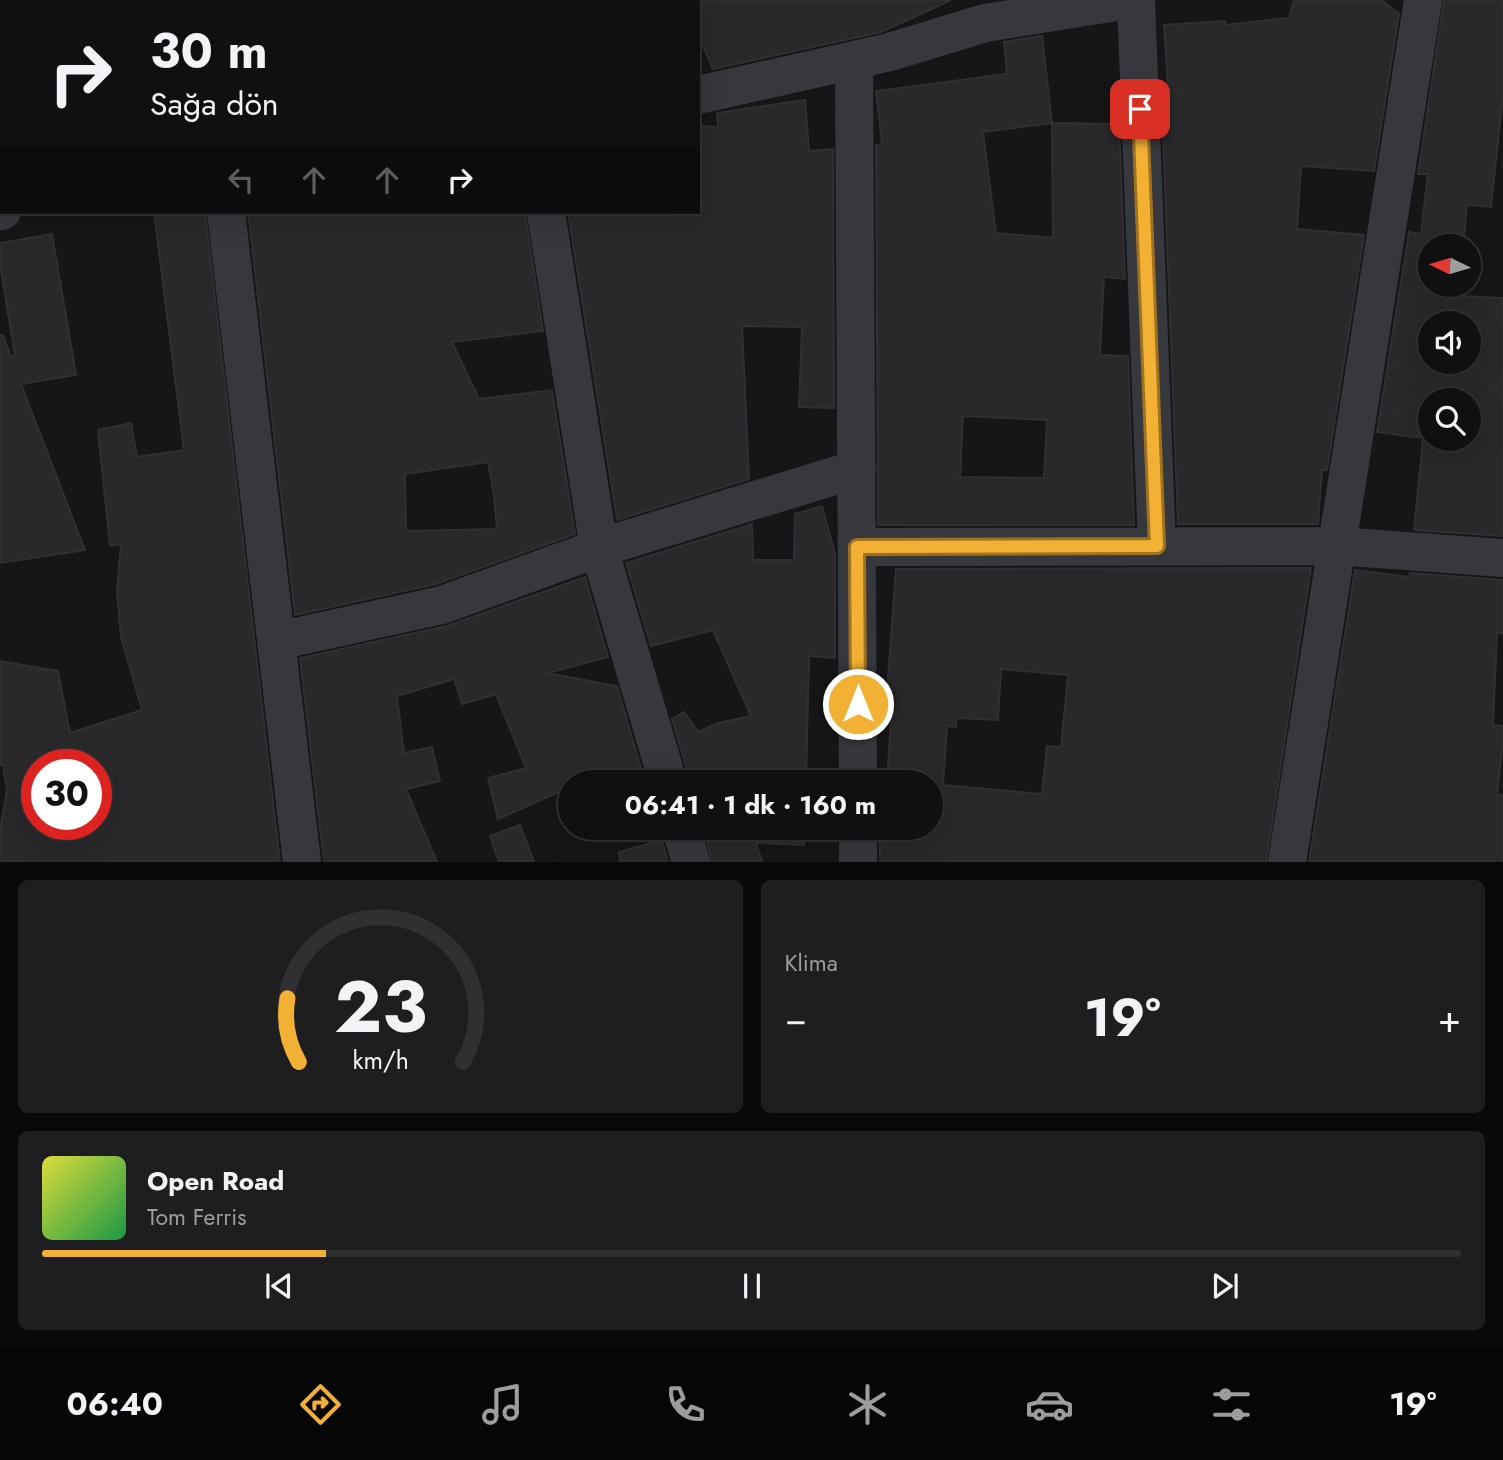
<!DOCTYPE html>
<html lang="tr">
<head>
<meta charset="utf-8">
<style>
  body { margin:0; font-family:Jost,sans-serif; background:#1e1e20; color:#f1f3f6; height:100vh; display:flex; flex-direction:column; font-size:26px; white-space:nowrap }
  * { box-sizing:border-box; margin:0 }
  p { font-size:23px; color:#9c9d9f }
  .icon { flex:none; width:38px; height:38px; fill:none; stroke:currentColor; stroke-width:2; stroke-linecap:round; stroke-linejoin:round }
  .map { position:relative; height:862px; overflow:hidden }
  .panel { display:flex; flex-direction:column; gap:18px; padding:18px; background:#09090a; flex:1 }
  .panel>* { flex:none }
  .guide { position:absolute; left:0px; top:0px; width:700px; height:214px; box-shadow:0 7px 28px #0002,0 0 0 2px #303032; background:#101012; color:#f1f3f6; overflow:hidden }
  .needle { width:46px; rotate:275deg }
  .controls { position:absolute; left:1418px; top:234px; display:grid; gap:14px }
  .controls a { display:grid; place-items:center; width:63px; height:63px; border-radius:50%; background:#101012; box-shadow:0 7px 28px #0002,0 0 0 2px #303032; font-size:35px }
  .speed { position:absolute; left:21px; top:749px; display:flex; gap:14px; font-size:35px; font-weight:700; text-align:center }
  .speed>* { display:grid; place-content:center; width:91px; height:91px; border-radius:50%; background:#101012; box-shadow:0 7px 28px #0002,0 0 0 2px #303032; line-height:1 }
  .speed .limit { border:10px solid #d22; background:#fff; color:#111 }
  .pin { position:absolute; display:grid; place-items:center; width:60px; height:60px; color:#fff; margin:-30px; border-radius:14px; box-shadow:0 4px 10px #0006 }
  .me { position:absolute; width:77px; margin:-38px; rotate:0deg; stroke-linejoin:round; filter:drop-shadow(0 0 5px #0008) }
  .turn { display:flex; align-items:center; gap:24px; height:147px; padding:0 35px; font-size:32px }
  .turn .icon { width:91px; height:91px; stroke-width:2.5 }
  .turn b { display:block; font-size:49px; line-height:60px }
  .lanes { display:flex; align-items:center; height:66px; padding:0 35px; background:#0003; justify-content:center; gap:35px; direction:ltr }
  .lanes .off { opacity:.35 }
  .big { font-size:52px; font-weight:700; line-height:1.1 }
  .panel .tile { flex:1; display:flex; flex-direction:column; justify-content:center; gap:10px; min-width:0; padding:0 24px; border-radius:10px; background:#1e1e20 }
  .panel .dial { align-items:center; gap:0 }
  .dial svg { height:182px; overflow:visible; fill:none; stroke:#303032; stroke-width:7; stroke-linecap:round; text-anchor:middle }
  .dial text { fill:#f1f3f6; stroke:none }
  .song { display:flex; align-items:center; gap:21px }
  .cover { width:84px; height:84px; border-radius:10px; background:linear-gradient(135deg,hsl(60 70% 55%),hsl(140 70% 35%)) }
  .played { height:7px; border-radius:4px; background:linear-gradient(90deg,#f2b134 20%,#303032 20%) }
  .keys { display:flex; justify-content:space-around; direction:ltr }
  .heat { display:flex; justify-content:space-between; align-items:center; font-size:38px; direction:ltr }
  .panel .tiles { flex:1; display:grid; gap:18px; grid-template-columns:1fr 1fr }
  .tile:last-child { grid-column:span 2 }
  .trip { position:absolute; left:558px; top:770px; width:385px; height:70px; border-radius:35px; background:#101012; box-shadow:0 7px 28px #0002,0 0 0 2px #303032; font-weight:700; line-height:70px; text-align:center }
  .tab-bar { display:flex; height:112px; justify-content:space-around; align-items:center; background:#060607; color:#9c9d9f }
  .tab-bar .icon { width:49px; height:49px }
  .tab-bar .active { color:#f2b134 }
  .tab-bar b { font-size:32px; color:#f1f3f6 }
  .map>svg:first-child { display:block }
  .building { fill:#29292c; stroke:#303034; stroke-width:2; fill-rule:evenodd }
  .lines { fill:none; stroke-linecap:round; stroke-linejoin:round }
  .minor { stroke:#37383d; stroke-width:38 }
  .tertiary { stroke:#37383d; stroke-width:38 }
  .route-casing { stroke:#9d7322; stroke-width:18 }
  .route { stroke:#f2b134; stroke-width:12 }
</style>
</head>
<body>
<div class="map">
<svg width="1503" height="862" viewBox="0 0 1503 862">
  <rect width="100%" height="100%" fill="#161618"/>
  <path class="building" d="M698,0H951L881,32L713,69L698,35Z
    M1294,0H1382L1399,14L1374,171L1301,166L1297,229L1364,235L1327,470H1322L1318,524H1178L1162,111L1169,103L1164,25L1225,21V25L1289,18Z
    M1444,0H1503V94L1491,207L1467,205L1463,247H1430V285H1459L1458,296L1503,298V536L1414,530L1423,438L1377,432L1409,232L1421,234L1428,174H1418ZM1430,324H1468V362H1430ZM1430,401H1468V439H1430Z
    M1042,36L1052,123L1119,124L1125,279L1104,277L1100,355L1128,356L1134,525H878L876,145L882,144L876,91L1007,74L1004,42ZM1052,123L1053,238L996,233L983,132ZM963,416L1047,420L1044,478L960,477Z
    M805,100L809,151L833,149L834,408L799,407L802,327L742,326L749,479L617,520L568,212H698V126L718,127L717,113Z
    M154,212H205L280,862H0V830L7,790L3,765H0V755H1L0,746V661L58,671L70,733L142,710L121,637L117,591L121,544L110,546L98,430L131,423L137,457L184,450ZM37,765H96V824H37Z
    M248,212H525L543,331L452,342L479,399L552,390L575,534L436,584L295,615ZM488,462L494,496L497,529L406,531L405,474Z
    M52,234L76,375L21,384L85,550L0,563V336L3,335L11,357L15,355L0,264V243Z
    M822,506L835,554V658L809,656L806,782H689V776L672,719L684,712L698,732L718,723L751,716L713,630L651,646L626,563L752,524L753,560H794L795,514Z
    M1311,568L1266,862H880V828H931V782H887L891,719H885L896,569ZM1001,669L1068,675L1061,747L1047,746L1042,794L943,785L947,726L956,727L957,718L998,720Z
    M1355,570L1409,577L1410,573L1503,580V633H1497L1493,725L1503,726V741L1497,794L1503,795V862H1309Z
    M585,577L608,657L547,673L617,686L645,782H613L608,770L581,782H570V787L498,819L488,778L526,768L496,694L462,704L454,679L397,696L404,753L432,747L440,781L406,789L437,862H324L300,658L447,626Z
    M520,825L534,862H499L490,836Z
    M704,828H804V845L756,843L762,862H712Z
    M662,840L668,862H620L619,852Z"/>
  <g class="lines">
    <path class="minor" d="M147,0V2
      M395,0L396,2
      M668,0L669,2
      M1136,0L1157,546
      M854,61L858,782
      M226,212L302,862
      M546,212L599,548L668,782
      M857,547L1337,546L1503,558
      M277,641L442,605L599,548L857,469
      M681,828L691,862
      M858,828V862
      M1287,862L1423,0"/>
    <path class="tertiary" d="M698,95L890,52L985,23L1129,0
      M0,211H2"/>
  </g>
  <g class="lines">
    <defs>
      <path id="route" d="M858,704L857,547L1157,546L1140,109"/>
    </defs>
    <use href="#route" class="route-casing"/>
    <use href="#route" class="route"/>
  </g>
</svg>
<div class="controls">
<a><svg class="needle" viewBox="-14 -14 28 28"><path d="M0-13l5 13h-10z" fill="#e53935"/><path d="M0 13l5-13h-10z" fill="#9c9d9f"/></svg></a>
<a><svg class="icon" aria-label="sound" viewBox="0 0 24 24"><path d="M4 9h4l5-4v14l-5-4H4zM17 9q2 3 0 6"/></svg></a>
<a><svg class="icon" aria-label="search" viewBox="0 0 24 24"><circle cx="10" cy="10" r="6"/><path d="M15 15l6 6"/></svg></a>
</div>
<div class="speed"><div class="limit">30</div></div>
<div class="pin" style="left:1140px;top:109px;background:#d93025"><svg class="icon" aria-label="arrive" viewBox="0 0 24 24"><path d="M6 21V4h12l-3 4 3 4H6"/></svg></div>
<svg class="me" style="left:858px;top:704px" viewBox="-20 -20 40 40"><circle r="17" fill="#f2b134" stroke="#fff" stroke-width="3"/><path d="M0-11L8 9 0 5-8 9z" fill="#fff"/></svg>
<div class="trip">06:41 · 1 dk · 160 m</div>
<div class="guide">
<div class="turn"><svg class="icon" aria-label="right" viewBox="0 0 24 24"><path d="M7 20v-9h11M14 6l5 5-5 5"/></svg><div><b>30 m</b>Sağa dön</div></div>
<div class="lanes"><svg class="icon off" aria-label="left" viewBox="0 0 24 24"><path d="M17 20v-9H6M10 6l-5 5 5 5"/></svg><svg class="icon off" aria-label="ahead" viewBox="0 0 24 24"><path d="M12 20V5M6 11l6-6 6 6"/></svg><svg class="icon off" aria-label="ahead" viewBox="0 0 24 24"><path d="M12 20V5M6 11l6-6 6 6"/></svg><svg class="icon" aria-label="right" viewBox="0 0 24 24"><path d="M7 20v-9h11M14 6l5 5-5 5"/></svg></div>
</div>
</div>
<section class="panel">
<div class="tiles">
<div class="tile dial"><svg viewBox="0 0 100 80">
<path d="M14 69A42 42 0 1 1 86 69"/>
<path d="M14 69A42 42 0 0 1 9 41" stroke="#f2b134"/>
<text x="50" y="56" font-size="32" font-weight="700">23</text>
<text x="50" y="72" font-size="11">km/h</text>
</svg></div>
<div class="tile"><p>Klima</p>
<div class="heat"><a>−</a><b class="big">19°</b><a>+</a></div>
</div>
<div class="tile">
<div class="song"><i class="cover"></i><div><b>Open Road</b><p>Tom Ferris</p></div></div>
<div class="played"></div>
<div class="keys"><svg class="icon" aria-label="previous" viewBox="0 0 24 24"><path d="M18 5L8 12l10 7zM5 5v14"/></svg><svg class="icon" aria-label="pause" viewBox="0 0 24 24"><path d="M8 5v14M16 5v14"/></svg><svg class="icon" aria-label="next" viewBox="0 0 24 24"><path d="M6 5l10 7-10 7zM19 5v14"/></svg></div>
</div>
</div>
</section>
<nav class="tab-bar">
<b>06:40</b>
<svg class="icon active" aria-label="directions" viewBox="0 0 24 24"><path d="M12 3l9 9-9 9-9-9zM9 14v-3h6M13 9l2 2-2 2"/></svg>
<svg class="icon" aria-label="music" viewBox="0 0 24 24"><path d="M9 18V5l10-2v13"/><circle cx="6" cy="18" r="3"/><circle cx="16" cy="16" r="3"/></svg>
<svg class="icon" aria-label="phone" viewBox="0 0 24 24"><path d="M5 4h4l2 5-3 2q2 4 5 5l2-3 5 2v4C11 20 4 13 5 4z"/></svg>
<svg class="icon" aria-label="climate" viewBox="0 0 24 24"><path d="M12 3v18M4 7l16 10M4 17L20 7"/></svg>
<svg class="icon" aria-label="car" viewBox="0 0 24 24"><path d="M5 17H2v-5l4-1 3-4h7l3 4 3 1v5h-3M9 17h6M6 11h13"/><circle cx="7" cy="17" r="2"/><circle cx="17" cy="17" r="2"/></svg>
<svg class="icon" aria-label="filters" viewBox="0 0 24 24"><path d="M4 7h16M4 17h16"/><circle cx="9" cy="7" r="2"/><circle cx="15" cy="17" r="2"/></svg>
<b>19°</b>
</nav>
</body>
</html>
